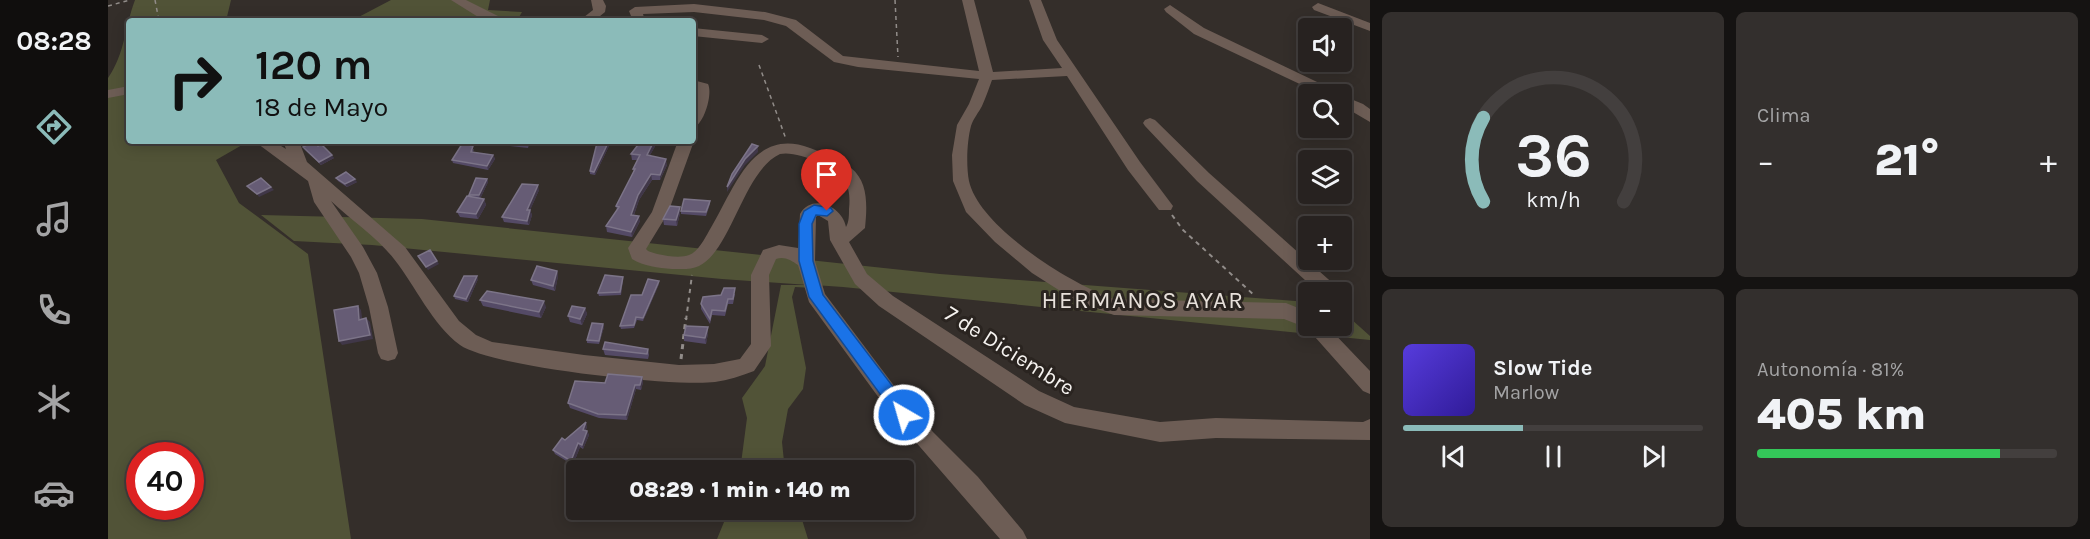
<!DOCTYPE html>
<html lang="es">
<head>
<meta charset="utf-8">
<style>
  body { margin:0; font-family:Karla,sans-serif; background:#332f2d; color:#f1f3f6; height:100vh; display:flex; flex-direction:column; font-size:22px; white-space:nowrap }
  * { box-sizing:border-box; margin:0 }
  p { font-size:20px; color:#a4a4a5 }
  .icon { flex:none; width:33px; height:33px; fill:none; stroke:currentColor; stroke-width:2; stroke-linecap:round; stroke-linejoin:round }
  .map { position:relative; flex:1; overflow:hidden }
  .panel { display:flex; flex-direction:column; gap:12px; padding:12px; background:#151312; width:720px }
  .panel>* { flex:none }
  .hud { position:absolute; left:18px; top:18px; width:570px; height:126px; border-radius:6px; box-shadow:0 3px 15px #0003,0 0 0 2px #433f3e; background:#8bbbb9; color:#111; overflow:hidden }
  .buttons { position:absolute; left:1190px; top:18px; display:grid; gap:12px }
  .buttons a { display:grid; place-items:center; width:54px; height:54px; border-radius:6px; background:#272220; box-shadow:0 3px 15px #0003,0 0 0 2px #433f3e; font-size:30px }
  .speed { position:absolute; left:18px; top:442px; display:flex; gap:12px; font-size:30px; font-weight:700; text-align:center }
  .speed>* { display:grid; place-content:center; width:78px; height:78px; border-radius:50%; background:#272220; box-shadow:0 3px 15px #0003,0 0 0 2px #433f3e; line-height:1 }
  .speed .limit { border:9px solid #d22; background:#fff; color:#111 }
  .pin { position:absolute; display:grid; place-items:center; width:51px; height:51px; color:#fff; margin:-62px -26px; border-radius:50% 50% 50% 0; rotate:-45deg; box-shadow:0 0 6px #0007 }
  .pin .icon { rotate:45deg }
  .me { position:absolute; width:66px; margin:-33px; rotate:322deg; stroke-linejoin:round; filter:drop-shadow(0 0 4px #0008) }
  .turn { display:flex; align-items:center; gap:21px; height:126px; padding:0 30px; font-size:27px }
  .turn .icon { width:78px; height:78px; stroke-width:2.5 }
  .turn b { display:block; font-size:42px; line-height:51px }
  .big { font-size:45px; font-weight:800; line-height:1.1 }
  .panel .widget { flex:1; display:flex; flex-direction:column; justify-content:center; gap:9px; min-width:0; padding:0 21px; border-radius:9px; background:#332f2d }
  .panel .dial { align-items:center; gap:0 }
  .dial svg { height:156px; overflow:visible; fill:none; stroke:#433f3e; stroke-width:7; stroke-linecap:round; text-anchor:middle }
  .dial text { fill:#f1f3f6; stroke:none }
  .song { display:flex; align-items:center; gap:18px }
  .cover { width:72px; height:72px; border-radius:9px; background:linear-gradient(135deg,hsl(250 70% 55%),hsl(250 70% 35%)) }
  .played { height:6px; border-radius:3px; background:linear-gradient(90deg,#8bbbb9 40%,#433f3e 40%) }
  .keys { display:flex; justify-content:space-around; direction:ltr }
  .heat { display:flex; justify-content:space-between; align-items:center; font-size:33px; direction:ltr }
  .charge { height:9px; border-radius:4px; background:linear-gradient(90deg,#34c759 81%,#433f3e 0) }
  .panel .tiles { flex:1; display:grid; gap:12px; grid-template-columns:repeat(2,1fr) }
  .trip { position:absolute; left:458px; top:460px; width:348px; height:60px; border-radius:6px; background:#272220; box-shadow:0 3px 15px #0003,0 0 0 2px #433f3e; font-weight:800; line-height:60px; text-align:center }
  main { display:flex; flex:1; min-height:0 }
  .menu { display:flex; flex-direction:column; width:108px; justify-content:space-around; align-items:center; background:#100e0d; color:#a4a4a5 }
  .menu .icon { width:42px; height:42px }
  .menu .selected { color:#8bbbb9 }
  .menu b { font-size:27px; color:#f1f3f6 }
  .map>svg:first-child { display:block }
  .green { fill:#515337; fill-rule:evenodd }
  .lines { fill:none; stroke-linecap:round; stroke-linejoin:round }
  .path-far2 { stroke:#918c89; stroke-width:1.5; stroke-dasharray:4 4; stroke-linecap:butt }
  .path-far1 { stroke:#918c89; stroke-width:2; stroke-dasharray:4.5 4.5; stroke-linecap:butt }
  .path { stroke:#918c89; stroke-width:3; stroke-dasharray:5 5; stroke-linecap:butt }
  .minor { fill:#6d5d55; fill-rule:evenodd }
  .wall { fill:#544a66 }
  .shaded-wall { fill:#403748 }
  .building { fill:#665c75; stroke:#7c7488; stroke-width:1.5 }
  .route { fill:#1a73e8; stroke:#114b97; stroke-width:1.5 }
  .labels { text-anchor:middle; stroke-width:6; stroke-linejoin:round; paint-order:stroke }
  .street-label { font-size:22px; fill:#f6f3f0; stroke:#2a2420 }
  .neighbourhood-label { font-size:24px; letter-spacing:1.5px; fill:#e7e0da; stroke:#2a2420 }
</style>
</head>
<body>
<main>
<nav class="menu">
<b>08:28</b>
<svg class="icon selected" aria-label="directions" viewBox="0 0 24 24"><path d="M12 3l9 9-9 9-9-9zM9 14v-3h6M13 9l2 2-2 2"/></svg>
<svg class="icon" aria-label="music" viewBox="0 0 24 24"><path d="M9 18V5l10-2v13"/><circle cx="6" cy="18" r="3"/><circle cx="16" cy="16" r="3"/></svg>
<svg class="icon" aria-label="phone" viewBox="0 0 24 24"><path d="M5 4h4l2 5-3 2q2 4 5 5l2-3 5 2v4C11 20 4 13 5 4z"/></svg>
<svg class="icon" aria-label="climate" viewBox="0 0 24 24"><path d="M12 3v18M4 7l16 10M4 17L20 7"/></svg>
<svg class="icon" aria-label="car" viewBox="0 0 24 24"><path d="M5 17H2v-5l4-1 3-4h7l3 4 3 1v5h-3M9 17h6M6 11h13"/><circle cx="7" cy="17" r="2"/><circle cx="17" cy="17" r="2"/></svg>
</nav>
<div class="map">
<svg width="1262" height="539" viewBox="0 0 1262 539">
  <rect width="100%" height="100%" fill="#342e2a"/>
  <path class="green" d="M27,0H123L118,21H21V141H141L108,160L131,203L200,254L243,539H0V78C17,54 17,26 27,0ZM32,456H82V507H32Z
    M283,0H382L380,10L414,12L409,21H243Z
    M153,215L314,219L832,274L1200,302V326H1233V310L1262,336V340L735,287L706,285V288L687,287L684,297L698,368L695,389L680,409L674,442L677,471H632L639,418L634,398L657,366L673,285H701L614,279L264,245L186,241Z
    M621,510H691L700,539H609Z"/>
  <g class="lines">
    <path class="path-far2" d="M47,0L51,21
      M787,0L790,57
      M0,6L22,0
      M651,65L678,139"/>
    <path class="path-far1" d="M1064,215L1075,230L1146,295
      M578,320L584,275"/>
    <path class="path" d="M573,359L578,318"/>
    <path class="minor" d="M343,0H358L400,21L375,20Z
      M483,0H495L498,6L497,12L486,21H471L485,10Z
      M854,0H866L885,72L954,68L935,40L921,0H933L949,40L1032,162L1065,206L1063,210H1051L1020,170L959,76L884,80C881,88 878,97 874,106C871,112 865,119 863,126C859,141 858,165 861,181C871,227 964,285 1006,299L1178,303L1200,312V326H1219L1262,371V394L1255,391L1199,328L1176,319L1006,315L968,301L924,273L887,242L858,212L845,181L844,155L849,125L861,104L871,79L750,67L726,62L678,26L656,20L586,12L535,14L537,21H525L521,11L527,7L586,4L657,12L688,20L735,56L871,71Z
      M1210,3L1262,23V31L1206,10L1204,7Z
      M1062,5L1096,28L1228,91L1230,94H1213L1086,34L1058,12L1056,9Z
      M585,28L654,35L661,39L654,43L585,36Z
      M585,80L600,84C605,94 596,125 585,128C585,114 588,102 588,90L585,89Z
      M21,86V94L0,98V90Z
      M1233,95L1255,104L1262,109V122L1233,105Z
      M1042,118L1047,120L1101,173L1229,287L1231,292H1210L1089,181L1037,126L1035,123L1037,120Z
      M585,140L586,141L560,213L538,249L540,251C550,255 571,259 581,255C590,252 597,238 601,231C626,191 643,126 702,148C716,153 731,159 743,168C761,182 759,208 757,228L741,242L759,274L785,296L931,391L966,407L1052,422L1108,418L1255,422L1262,419V440L1108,438L1052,442L957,423L917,405L771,306L747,284L722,240L720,221L710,215L708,217L707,261L717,294L793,395L825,432L870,477L915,531L919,539H892L779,409L701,302L690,265C683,260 676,256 668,259L661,275L663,346L646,371C633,376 620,380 607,382C566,387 383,367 352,345C324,324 308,287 286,259C271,239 242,219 223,201L255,247L269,273L280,307L290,353L287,359L280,361L273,359L270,353L261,307L251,273L243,257L206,202L200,181L146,141H165L178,149L175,141H191L199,162L297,247L351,321L368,335L384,342L476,355L571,365L606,364L632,359L643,344V275L655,250L671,245L690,248L692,214C704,193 734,206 738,227C741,222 741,215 741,209C742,200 742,188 736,181C726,167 689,150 672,154C636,170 623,251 591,266C583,270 574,269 564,269C550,268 536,266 524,259L520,248L544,212L570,141Z
      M1233,295L1240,298L1242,313L1240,318L1233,321Z"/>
  </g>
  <path class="wall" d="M402,141H422L420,148L402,146L401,142Z
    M533,141H550L542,155L559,165L552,180H544L531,200L526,215L532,221L524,237L499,232L498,226L509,210L508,206L526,172L525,169L529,160H524L523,154Z
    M500,143L501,146L487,175L482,174V171Z
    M195,147L226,158L213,165L197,150Z
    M366,149L365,152L385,155L387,159L380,170L345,163L344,160Z
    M228,178L249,182L239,187L230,181Z
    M379,179L380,182L372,199H376L378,205L370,219L352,217L349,212L361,197V195Z
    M431,190L422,210L424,215L421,225L396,222L394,217Z
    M602,201V204L598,216L573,214V211Z
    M572,207V213L569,226L556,225L555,219Z
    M449,271L450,276L447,291L425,285L423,280Z
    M515,277V280L513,295L491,296L490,293Z
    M370,279L360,302L347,299L346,296Z
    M551,284L535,321L529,320L526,328L513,329L512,326L534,295Z
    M627,294L625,304H620L617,316L604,315L602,324L593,309V304L613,295Z
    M372,300L438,307L433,318L375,306Z
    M477,308L479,314L474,325L462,322L460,316Z
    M495,324L496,327L491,344L479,343V340Z
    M600,333L598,344L576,341V335Z
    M495,349H540L541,355L540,359L497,355Z
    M534,377L535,382L533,390L528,389L519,420L491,418L462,408L460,403L497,383Z
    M479,426L478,430L479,431L481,435L475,449L472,447L465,465L447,454L445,450Z"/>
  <path class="shaded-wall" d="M546,141H550L539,160V155Z
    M500,143L501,146L487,175L486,172Z
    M650,146V152L637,165L619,192V187L637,159Z
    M224,155L226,158L213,165L211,162Z
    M385,155L387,159L380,170L379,166Z
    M558,159L559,165L552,180V175Z
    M543,174L544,180L531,200L524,220L523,215L530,195Z
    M247,179L249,182L239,187L237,184Z
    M379,179L380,182L372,199L371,195Z
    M430,185L431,190L420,215L419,210Z
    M163,187L166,190L151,197L149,194Z
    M376,199L378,205L370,219L368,214Z
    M572,207V213L569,226L568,220Z
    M422,210L424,215L421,225L419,221Z
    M531,216L532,221L524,237L523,232Z
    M329,261L331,264L320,270L318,267Z
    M449,271L450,276L447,291L445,286Z
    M369,276L370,279L360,302L358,299Z
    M551,281V284L535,321V318Z
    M436,301L438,307L433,318L431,312Z
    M250,306L253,310L255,324L251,320Z
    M477,308L479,314L474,325L472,319Z
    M258,318L262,322L265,339L234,345L231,341Z
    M495,324L496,327L491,344V341Z
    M600,327V333L598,344L597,338Z
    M534,377L535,382L533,390L532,385Z
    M527,385L528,389L519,420L518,415Z
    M478,422L479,426L476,434L475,430Z
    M479,431L481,435L475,449L474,445Z
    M470,443L472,447L465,465L463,461Z"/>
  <path class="building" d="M402,141H420L419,145L401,142Z
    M533,141H546L539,155L558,159L552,175L543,174L530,195L523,215L531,216L523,232L498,226L511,207L508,206L527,169H525L532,155L523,154Z
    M205,142L210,146L213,144L224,155L211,162L195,147Z
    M489,143H500L486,172L482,171Z
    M354,144L365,146L363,152L385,155L379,166L344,160Z
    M644,144L650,146L637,159L619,187L624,174Z
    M238,172L247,179L237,184L228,178Z
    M153,178L163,187L149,194L139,186Z
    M368,178L379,179L371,195H361Z
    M414,184L430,185L419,210H422L419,221L394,217Z
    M359,196L376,199L368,214L349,212Z
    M576,199L602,201L598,212L573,211Z
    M562,206L572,207L568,220L555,219Z
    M322,250L329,261L318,267L310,256Z
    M429,266L449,271L445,286L423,280Z
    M497,275L515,277L512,292L490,293Z
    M356,276H369L358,299L346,296Z
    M540,279L551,281L535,318L528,317L526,325L512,326L523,295H534Z
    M616,288H627L625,299H620L617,311L604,310L602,319L593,304L595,297L613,295Z
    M379,291L436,301L431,312L372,300Z
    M250,306L251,320L258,318L262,335L231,341L226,310Z
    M464,306L477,308L472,319L460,316Z
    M484,323L495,324L491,341L479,340Z
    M578,326L600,327L597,338L576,335Z
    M497,342L540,349L539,354L495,349Z
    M500,374L534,377L532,385H527L518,415L490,414L460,403L467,381L497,383Z
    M478,422L475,430L479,431L474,445L470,443L463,461L445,450L454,438L457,440Z"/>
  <path class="route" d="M706,205L723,208L725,211L719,216L708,215L704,224L705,261L715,295L802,409L804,415L802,420L796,422L791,420L701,297L691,261V224L696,211Z"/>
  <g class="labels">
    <g class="street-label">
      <text transform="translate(902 350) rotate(32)" y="8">7 de Diciembre</text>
    </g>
    <g class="neighbourhood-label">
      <text x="1035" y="308">HERMANOS AYAR</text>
    </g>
  </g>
</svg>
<div class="buttons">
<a><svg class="icon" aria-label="sound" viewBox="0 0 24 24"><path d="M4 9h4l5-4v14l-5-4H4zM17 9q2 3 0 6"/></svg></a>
<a><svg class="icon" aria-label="search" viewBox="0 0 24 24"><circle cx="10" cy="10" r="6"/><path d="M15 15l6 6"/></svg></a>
<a><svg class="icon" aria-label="layers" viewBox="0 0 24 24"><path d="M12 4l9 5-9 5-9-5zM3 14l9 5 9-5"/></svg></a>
<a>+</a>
<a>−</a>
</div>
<div class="speed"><div class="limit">40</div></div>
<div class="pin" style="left:719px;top:211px;background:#d93025"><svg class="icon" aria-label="arrive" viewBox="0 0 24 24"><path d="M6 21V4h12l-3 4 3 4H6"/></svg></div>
<svg class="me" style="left:796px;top:415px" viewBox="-20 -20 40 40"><circle r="17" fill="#1a73e8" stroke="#fff" stroke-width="3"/><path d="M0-11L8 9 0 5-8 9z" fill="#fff"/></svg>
<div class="trip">08:29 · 1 min · 140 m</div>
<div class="hud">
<div class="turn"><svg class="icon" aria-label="right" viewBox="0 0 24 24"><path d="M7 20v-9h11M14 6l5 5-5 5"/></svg><div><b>120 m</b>18 de Mayo</div></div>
</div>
</div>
<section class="panel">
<div class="tiles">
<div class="widget dial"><svg viewBox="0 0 100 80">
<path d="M14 69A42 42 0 1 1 86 69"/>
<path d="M14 69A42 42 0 0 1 14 26" stroke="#8bbbb9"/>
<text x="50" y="56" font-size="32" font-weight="700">36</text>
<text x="50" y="72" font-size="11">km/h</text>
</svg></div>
<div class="widget"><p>Clima</p>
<div class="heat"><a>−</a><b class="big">21°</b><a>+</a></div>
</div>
<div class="widget">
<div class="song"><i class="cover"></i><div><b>Slow Tide</b><p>Marlow</p></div></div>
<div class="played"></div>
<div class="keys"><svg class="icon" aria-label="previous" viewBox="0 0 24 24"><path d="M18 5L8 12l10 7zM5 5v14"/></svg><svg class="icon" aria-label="pause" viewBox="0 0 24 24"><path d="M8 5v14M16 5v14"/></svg><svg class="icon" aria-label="next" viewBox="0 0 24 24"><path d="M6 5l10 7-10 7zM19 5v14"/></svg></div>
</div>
<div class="widget"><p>Autonomía · 81%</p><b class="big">405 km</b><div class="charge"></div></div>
</div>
</section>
</main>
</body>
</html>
